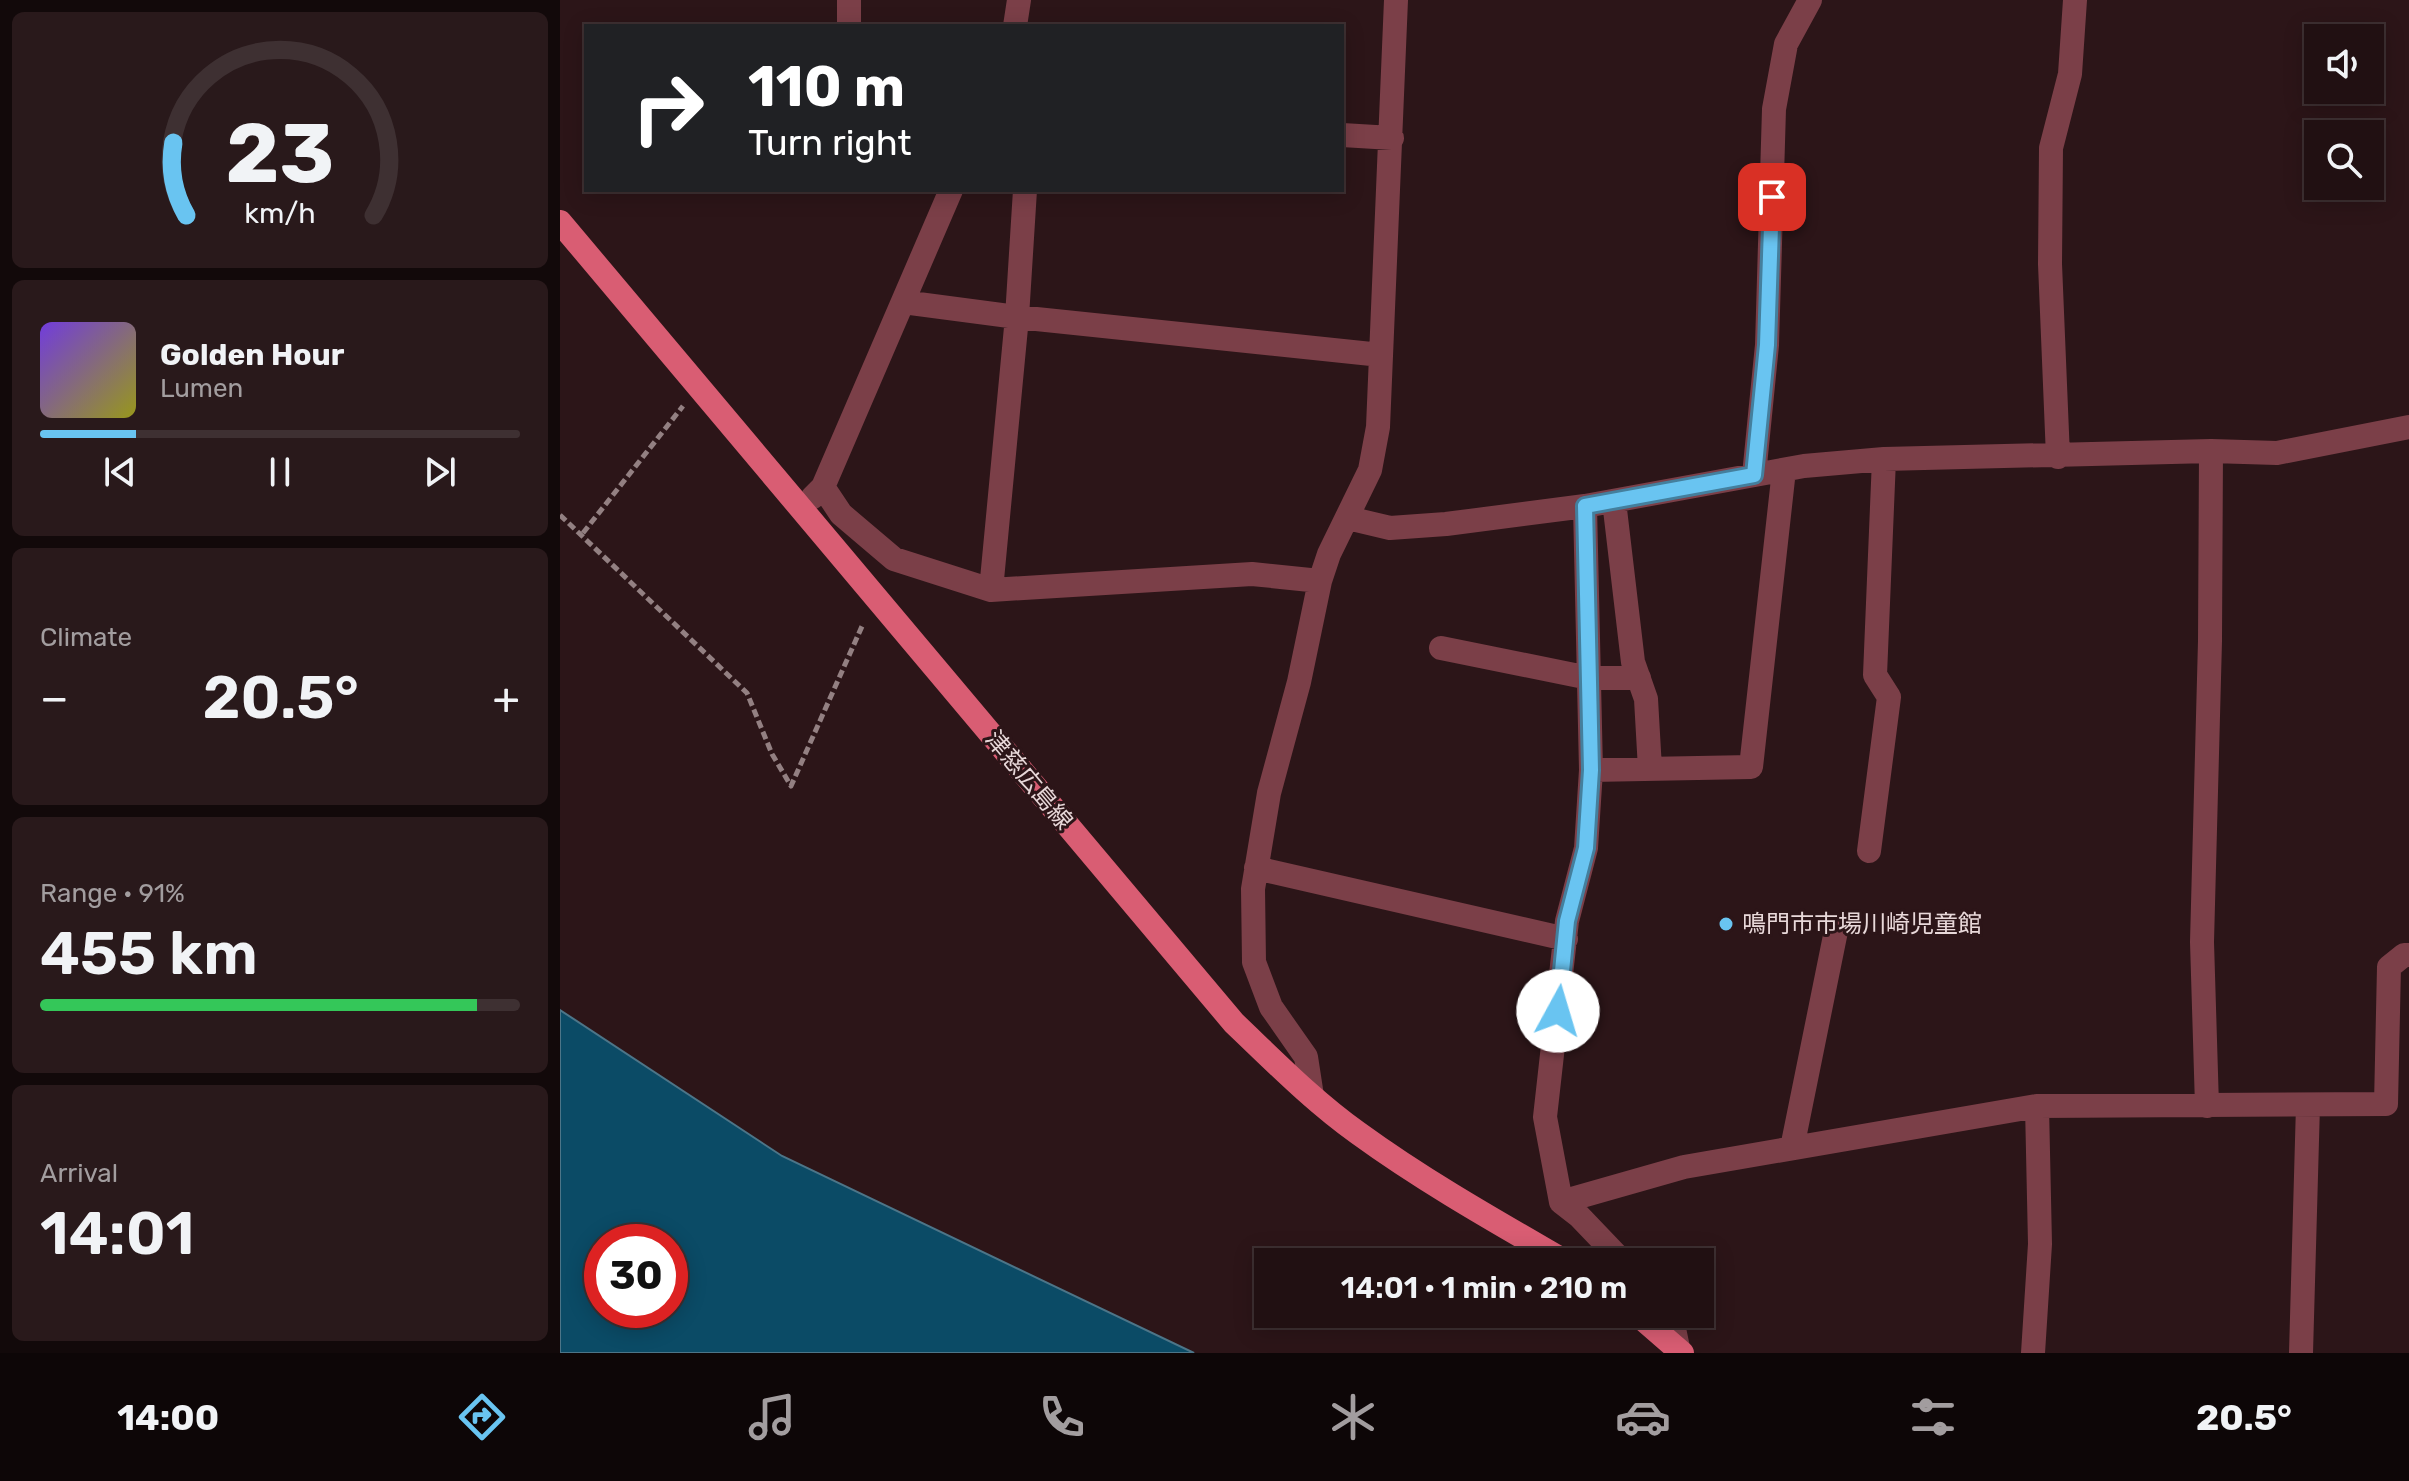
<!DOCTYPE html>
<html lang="en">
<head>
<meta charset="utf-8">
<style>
  body { margin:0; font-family:Rubik,"Noto Sans JP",sans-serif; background:#29191b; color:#f1f3f6; height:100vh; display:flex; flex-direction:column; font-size:30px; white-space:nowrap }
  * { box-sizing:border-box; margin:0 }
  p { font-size:26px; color:#a29d9f }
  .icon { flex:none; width:44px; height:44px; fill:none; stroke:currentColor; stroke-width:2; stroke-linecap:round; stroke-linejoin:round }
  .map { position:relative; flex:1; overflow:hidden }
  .drawer { display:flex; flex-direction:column; gap:12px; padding:12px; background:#12090a; width:560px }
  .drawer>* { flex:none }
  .top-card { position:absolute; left:24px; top:24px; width:760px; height:168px; border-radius:0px; box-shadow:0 4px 20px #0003,0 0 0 2px #3e3032; background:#202124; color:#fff; overflow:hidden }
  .buttons { position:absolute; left:1744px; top:24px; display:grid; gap:16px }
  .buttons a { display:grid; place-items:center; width:80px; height:80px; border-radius:0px; background:#211012; box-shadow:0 4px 20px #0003,0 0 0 2px #3e3032; font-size:40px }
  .speed { position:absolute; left:24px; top:1224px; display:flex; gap:16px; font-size:40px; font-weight:700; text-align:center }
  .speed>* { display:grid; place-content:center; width:104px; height:104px; border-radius:50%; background:#211012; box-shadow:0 4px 20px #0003,0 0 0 2px #3e3032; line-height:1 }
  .speed .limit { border:12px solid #d22; background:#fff; color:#111 }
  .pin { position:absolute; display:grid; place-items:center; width:68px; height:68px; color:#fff; margin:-34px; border-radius:16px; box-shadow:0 4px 12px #0006 }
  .me { position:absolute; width:88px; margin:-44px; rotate:6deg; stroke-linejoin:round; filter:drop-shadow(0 0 6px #0008) }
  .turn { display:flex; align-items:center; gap:28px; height:168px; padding:0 32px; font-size:36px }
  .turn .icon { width:104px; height:104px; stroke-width:2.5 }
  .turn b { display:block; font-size:56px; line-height:68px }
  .big { font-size:60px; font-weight:600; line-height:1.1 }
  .drawer .tile { flex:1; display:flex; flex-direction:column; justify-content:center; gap:12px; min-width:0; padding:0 28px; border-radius:12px; background:#29191b }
  .drawer .dial { align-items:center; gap:0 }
  .dial svg { height:208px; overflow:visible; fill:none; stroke:#3e3032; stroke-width:7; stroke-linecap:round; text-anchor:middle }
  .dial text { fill:#f1f3f6; stroke:none }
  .song { display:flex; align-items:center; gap:24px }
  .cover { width:96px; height:96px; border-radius:12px; background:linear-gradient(135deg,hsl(260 70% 55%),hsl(60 70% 35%)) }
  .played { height:8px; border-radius:4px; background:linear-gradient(90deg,#69c4f1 20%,#3e3032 20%) }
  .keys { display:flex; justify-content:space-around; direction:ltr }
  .heat { display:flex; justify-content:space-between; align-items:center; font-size:44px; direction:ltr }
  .charge { height:12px; border-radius:6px; background:linear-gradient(90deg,#34c759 91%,#3e3032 0) }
  .trip { position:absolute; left:694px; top:1248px; width:460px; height:80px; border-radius:0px; background:#211012; box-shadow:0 4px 20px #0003,0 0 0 2px #3e3032; font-weight:600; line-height:80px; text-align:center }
  .tabs { display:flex; height:128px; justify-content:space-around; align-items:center; background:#0d0607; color:#a29d9f }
  .tabs .icon { width:56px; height:56px }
  .tabs .current { color:#69c4f1 }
  .tabs b { font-size:36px; color:#f1f3f6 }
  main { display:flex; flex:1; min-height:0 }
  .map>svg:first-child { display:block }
  .water { fill:#0b4b66; stroke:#4d7588; stroke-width:2; fill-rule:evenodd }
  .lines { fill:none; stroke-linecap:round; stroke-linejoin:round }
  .path { stroke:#938082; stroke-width:5; stroke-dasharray:8 4; stroke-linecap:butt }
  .minor { stroke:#7b3f48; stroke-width:24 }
  .major { stroke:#d95d73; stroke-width:24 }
  .route-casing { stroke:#447f9d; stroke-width:20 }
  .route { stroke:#69c4f1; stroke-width:14 }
  .poi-dot { fill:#69c4f1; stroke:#2c1518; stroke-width:3 }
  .labels { text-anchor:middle; stroke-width:6; stroke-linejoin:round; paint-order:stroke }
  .street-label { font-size:24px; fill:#e8d8d9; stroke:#2c1518 }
  .poi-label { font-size:24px; fill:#e8d8d9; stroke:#2c1518; text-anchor:start }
</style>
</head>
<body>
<main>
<section class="drawer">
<div class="tile dial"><svg viewBox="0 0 100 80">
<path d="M14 69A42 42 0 1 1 86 69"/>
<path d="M14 69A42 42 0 0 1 9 41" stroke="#69c4f1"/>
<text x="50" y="56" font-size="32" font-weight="700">23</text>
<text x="50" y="72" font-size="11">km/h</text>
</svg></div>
<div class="tile">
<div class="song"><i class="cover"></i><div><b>Golden Hour</b><p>Lumen</p></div></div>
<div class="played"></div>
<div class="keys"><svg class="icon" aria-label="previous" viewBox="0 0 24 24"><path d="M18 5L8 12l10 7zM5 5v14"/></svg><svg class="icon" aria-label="pause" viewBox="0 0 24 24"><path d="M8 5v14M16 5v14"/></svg><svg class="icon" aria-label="next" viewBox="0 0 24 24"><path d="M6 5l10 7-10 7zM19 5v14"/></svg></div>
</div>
<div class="tile"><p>Climate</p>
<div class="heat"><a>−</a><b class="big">20.5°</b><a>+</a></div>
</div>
<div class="tile"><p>Range · 91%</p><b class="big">455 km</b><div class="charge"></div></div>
<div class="tile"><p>Arrival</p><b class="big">14:01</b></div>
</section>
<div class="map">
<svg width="1849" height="1353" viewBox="0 0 1849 1353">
  <rect width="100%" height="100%" fill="#2c1518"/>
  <path class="water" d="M0,1010L222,1156L634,1353H0ZM42,1242H110V1310H42Z"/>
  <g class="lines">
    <path class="path" d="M0,515L187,693L212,754L231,786L303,624
      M23,533L123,406"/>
    <path class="minor" d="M289,0V26
      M455,26L459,0
      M782,135L832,138
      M343,302L457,317L821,355
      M1498,457L1490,264L1491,148L1510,74L1515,0
      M1194,475L1207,345L1214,109L1226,44L1250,0
      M263,487L281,514L334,559L431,590L692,574L760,581
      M253,497L263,487L391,190
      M1054,501L1073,662L1086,699L1090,769
      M1025,506L1031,770L1026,848L1007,921L985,1117L1001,1202L1019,1216L1063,1262
      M788,518L830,528L886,524L1025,506L1244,466L1324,459L1651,451L1717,453L1849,427
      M431,590L457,317L465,190
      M881,648L1029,678H1079
      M1031,770L1191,767L1224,470
      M1309,851L1329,697L1315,675L1324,459
      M696,868L1006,939
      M752,1096L746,1057L711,1007L694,962L693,889L709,793L739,682L760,581L769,554L810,470L818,427L836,0
      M1647,1106L1642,942L1650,641L1651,451
      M1232,1148L1276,931
      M1001,1202L1124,1167L1477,1106L1826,1104L1829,967L1844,955H1849
      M1111,1314L1118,1348
      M1473,1353L1480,1244L1477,1106
      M1741,1353L1748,1105"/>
    <path class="major" d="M0,222L674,1023C714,1061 753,1101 798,1133C864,1181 935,1221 1006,1262
      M1077,1314L1122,1353"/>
  </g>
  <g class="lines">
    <defs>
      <path id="route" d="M998,1011L1007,921L1026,848L1031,770L1025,506L1194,475L1207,345L1212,197"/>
    </defs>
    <use href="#route" class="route-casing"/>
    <use href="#route" class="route"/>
  </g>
  <circle class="poi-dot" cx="1166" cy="924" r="8"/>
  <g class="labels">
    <g class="street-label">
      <text transform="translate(469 780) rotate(50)" y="8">津慈広島線</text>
    </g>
    <g class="poi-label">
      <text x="1182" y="932">鳴門市市場川崎児童館</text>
    </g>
  </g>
</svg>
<div class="buttons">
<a><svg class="icon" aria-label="sound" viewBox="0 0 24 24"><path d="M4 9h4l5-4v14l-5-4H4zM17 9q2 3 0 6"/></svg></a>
<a><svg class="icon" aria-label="search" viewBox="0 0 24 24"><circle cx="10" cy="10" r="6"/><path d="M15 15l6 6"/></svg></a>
</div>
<div class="speed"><div class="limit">30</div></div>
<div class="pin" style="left:1212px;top:197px;background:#d93025"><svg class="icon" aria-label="arrive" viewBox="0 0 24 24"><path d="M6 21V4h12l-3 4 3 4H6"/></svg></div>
<svg class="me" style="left:998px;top:1011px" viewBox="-20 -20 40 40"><circle r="19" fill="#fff"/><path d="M0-13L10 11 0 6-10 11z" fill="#69c4f1"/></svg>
<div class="trip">14:01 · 1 min · 210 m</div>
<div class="top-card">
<div class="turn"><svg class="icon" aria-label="right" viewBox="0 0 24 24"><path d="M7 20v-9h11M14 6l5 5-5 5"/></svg><div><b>110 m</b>Turn right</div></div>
</div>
</div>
</main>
<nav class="tabs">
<b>14:00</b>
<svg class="icon current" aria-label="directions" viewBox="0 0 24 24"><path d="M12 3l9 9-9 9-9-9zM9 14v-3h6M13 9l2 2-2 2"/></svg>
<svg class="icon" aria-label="music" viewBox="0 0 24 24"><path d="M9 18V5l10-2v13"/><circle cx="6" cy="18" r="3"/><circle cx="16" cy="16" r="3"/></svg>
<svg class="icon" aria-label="phone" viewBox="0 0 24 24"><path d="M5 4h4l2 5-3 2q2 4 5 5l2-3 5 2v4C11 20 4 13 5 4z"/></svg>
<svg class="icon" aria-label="climate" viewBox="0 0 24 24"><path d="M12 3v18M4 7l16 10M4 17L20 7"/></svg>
<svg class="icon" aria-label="car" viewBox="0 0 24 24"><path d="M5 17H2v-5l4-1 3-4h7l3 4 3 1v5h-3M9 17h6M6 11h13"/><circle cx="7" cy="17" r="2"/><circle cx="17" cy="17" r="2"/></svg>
<svg class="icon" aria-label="filters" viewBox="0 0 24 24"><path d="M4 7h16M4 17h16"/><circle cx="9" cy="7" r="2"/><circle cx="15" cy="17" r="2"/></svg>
<b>20.5°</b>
</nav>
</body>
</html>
